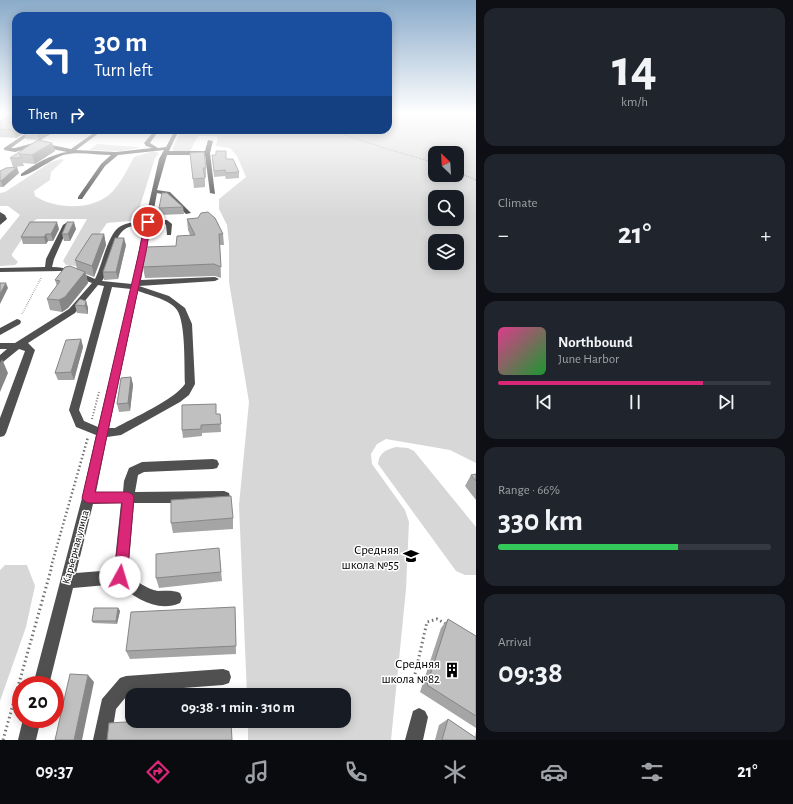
<!DOCTYPE html>
<html lang="en">
<head>
<meta charset="utf-8">
<style>
  body { margin:0; font-family:"Alegreya Sans",sans-serif; background:#20242c; color:#f1f3f6; height:100vh; display:flex; flex-direction:column; font-size:15px; white-space:nowrap }
  * { box-sizing:border-box; margin:0 }
  p { font-size:13px; color:#9ea1a6 }
  .icon { flex:none; width:22px; height:22px; fill:none; stroke:currentColor; stroke-width:2; stroke-linecap:round; stroke-linejoin:round }
  .map { position:relative; flex:1; overflow:hidden }
  .side { display:flex; flex-direction:column; gap:8px; padding:8px; background:#0d0f14; width:317px }
  .side>* { flex:none }
  .banner { position:absolute; left:12px; top:12px; width:380px; height:122px; border-radius:12px; box-shadow:0 2px 10px #0003; background:#1a4fa0; color:#fff; overflow:hidden }
  .needle { width:26px; rotate:335deg }
  .buttons { position:absolute; left:428px; top:146px; display:grid; gap:8px }
  .buttons a { display:grid; place-items:center; width:36px; height:36px; border-radius:8px; background:#171b24; box-shadow:0 2px 10px #0003; font-size:20px }
  .speed { position:absolute; left:12px; top:676px; display:flex; gap:8px; font-size:20px; font-weight:700; text-align:center }
  .speed>* { display:grid; place-content:center; width:52px; height:52px; border-radius:50%; background:#171b24; box-shadow:0 2px 10px #0003; line-height:1 }
  .speed .limit { border:6px solid #d22; background:#fff; color:#111 }
  .pin { position:absolute; display:grid; place-items:center; width:34px; height:34px; color:#fff; margin:-17px; border:2px solid #fff; border-radius:50%; box-shadow:0 1px 4px #0007 }
  .me { position:absolute; width:44px; margin:-22px; rotate:6deg; stroke-linejoin:round; filter:drop-shadow(0 0 3px #0008) }
  .turn { display:flex; align-items:center; gap:14px; height:84px; padding:0 16px; font-size:18px }
  .turn .icon { width:52px; height:52px; stroke-width:2.5 }
  .turn b { display:block; font-size:28px; line-height:34px }
  .then { display:flex; align-items:center; height:38px; padding:0 16px; background:#0003; gap:8px; font-size:15px }
  .big { font-size:30px; font-weight:700; line-height:1.1 }
  .side .widget { flex:1; display:flex; flex-direction:column; justify-content:center; gap:6px; min-width:0; padding:0 14px; border-radius:12px; background:#20242c }
  .side .dial { align-items:center; gap:0 }
  .dial b { font-size:52px; line-height:1 }
  .song { display:flex; align-items:center; gap:12px }
  .cover { width:48px; height:48px; border-radius:6px; background:linear-gradient(135deg,hsl(330 70% 55%),hsl(130 70% 35%)) }
  .played { height:4px; border-radius:2px; background:linear-gradient(90deg,#db2777 75%,#363941 75%) }
  .keys { display:flex; justify-content:space-around; direction:ltr }
  .heat { display:flex; justify-content:space-between; align-items:center; font-size:22px; direction:ltr }
  .charge { height:6px; border-radius:3px; background:linear-gradient(90deg,#34c759 66%,#363941 0) }
  .trip { position:absolute; left:125px; top:688px; width:226px; height:40px; border-radius:12px; background:#171b24; box-shadow:0 2px 10px #0003; font-weight:700; line-height:40px; text-align:center }
  .dock { display:flex; height:64px; justify-content:space-around; align-items:center; background:#090b0e; color:#9ea1a6 }
  .dock .icon { width:28px; height:28px }
  .dock .on { color:#db2777 }
  .dock b { font-size:18px; color:#f1f3f6 }
  main { display:flex; flex:1; min-height:0 }
  .map>svg:first-child { display:block }
  .green { fill:#d7d7d7; fill-rule:evenodd }
  .lines { fill:none; stroke-linecap:round; stroke-linejoin:round }
  .path-far4 { stroke:#727272; stroke-width:1; stroke-dasharray:0.5 1; stroke-linecap:butt }
  .path-far3 { stroke:#727272; stroke-width:1.5; stroke-dasharray:0.5 1.5; stroke-linecap:butt }
  .path-far2 { stroke:#727272; stroke-width:2; stroke-dasharray:1 2; stroke-linecap:butt }
  .path-far1 { stroke:#727272; stroke-width:2.5; stroke-dasharray:1.5 2.5; stroke-linecap:butt }
  .path { stroke:#727272; stroke-width:3; stroke-dasharray:1.5 3; stroke-linecap:butt }
  .minor { fill:#505050; fill-rule:evenodd }
  .wall { fill:#a5a5a5 }
  .shaded-wall { fill:#868686 }
  .building { fill:#c0c0c0; stroke:#868686 }
  .route { fill:#db2777; stroke:#8e194d }
  .labels { text-anchor:middle; stroke-width:3; stroke-linejoin:round; paint-order:stroke }
  .street-label { font-size:11px; fill:#000; stroke:#fff }
  .near-poi-label { font-size:13px; fill:#000; stroke:#fff; text-anchor:end }
</style>
</head>
<body>
<main>
<div class="map">
<svg width="476" height="740" viewBox="0 0 476 740">
  <rect width="100%" height="100%" fill="#fff"/>
  <path class="green" d="M388,114H476V463L450,450L386,439L377,444L371,454L372,464L405,510L409,522L406,589L391,740H248V721H344V695H247L239,505L249,402L229,282V244L227,225L219,209V199L246,177L237,156L230,148L216,146L218,138L216,136H198L190,151H174L172,149L182,130H388ZM435,153H457V175H435ZM435,197H457V219H435ZM435,241H457V263H435Z
    M97,144L137,147L138,148L121,151L89,150Z
    M153,151L159,153L155,158L136,219L130,221L107,223L77,266L66,265L63,261L87,219H37L34,221L12,254V256L18,262L15,265L0,266V240L20,215L8,206H0V193L5,192L51,162L61,159L64,160L51,172L50,180L34,191L35,196C56,210 95,211 113,191C122,181 128,168 134,157Z
    M396,447L408,448L414,451L476,527V575H465L456,571L378,464C379,452 386,450 396,447Z
    M5,565H27L35,586L26,627L0,701V570Z"/>
  <g class="lines">
    <path class="path-far4" d="M332,130L381,147L435,163"/>
    <path class="path-far3" d="M457,172L476,180
      M22,314L41,278"/>
    <path class="path-far2" d="M92,419L99,392"/>
    <path class="path-far1" d="M51,567L88,437"/>
    <path class="path" d="M415,674L427,622L437,619L446,624
      M3,740L52,566"/>
    <path class="minor" d="M31,130H36L11,148H15L37,142L71,149L98,130H103L76,150L116,152L152,148L146,146L144,143L155,130H159L150,143L158,148L166,147L175,130H179L169,151H205L208,140L213,141L210,153L215,194L210,193L205,155H167L157,190L170,192L191,213L186,214L166,195L157,193L152,220H167L172,224L171,235H167L166,225L164,223L151,225L141,280L215,277L219,279L215,281L139,286L169,296L185,308L192,324L195,384L189,395L180,402L121,435L107,437L96,492H123L124,481L129,468L142,462L213,459L217,460L219,464L217,468L213,469L144,472L138,475L135,492L224,491L229,493L230,497L229,501L224,503H134L128,574C137,581 146,589 158,591C166,591 173,590 180,593L182,598L180,603C158,613 135,598 118,584L73,588L49,685H33L82,498L96,435L76,427L69,410L104,286L98,285L75,313L28,343L35,350L6,433L4,436L0,437V418L25,351L19,349L3,362L0,363V355L7,349H0V343H15L69,309L92,283L61,271L0,272V268L45,267L46,259L63,225L66,223L69,225L54,259L52,267C68,267 81,273 95,279C102,266 108,232 121,226C128,222 137,222 145,221L159,159L164,150L118,155L105,166L82,199H78V197L101,164L111,155C96,155 78,151 63,155C54,158 27,177 21,176V174C34,164 52,154 67,152L37,146L15,152L4,150V148ZM144,225L132,284L102,281C111,269 112,237 125,229C131,225 138,226 144,225ZM112,287L131,289L98,427L84,421L79,410ZM138,291C149,295 171,300 177,310C186,323 184,367 185,384C174,400 133,418 115,428H109ZM121,503L114,570L76,573L93,504Z
      M0,212L5,215L7,219L0,225Z
      M17,319L20,320L21,322L20,324L0,335V328Z
      M223,669L229,671L231,677L229,683L223,685L130,692L116,709L111,740H93L102,699L120,678L126,676Z
      M419,708L425,711L428,717L423,740H405L413,711Z
      M23,719H41L36,740H18Z"/>
  </g>
  <path class="wall" d="M0,121L16,130H57L40,140L52,143L55,151L35,164L23,163L24,166L13,167L10,158L38,140L26,139L24,133L16,138L0,137Z
    M190,153L206,168V177H205V187L194,188Z
    M212,155L226,159L239,172V178L226,179L225,176L214,177Z
    M0,171L19,173L3,187H0Z
    M183,207L184,214L159,215V208Z
    M187,219L223,234L224,245H220L221,278L215,276L145,278L143,267L176,246L190,235L188,230Z
    M59,229L53,241H48L46,244H23L21,237Z
    M76,229L70,241H64L62,234Z
    M104,234L106,245L94,277L86,274L88,283L68,308L62,312L50,310L47,299L57,286L55,280L77,269L75,260Z
    M126,245L118,279L104,280L103,272Z
    M86,301L88,308V314L77,313L75,305Z
    M81,339L83,347L74,380H58L55,373Z
    M131,377L133,385L130,411L119,412L117,404Z
    M216,414H220L221,432L202,433V436L183,438L182,430Z
    M476,474V500L465,486L471,475Z
    M233,518V529L173,533L171,523Z
    M219,548L222,581L159,588L156,578Z
    M235,607L236,654L130,659L126,651Z
    M118,608L120,611L117,624L93,623L92,621Z
    M448,619L476,636V728L420,692L441,628Z
    M448,719L475,737L476,731V740H435L439,725Z"/>
  <path class="shaded-wall" d="M16,128V130H28L23,131L24,133L16,138L13,130Z
    M41,130H57L39,141L37,132Z
    M52,143L55,151L35,164L32,155Z
    M17,167L19,173L3,187L1,181Z
    M57,222L59,229L53,241L51,234Z
    M74,222L76,229L70,241L68,234Z
    M46,234L48,241L46,244L44,237Z
    M104,234L106,245L94,277L92,266Z
    M124,238L126,245L118,279L116,272Z
    M85,272L88,283L68,308L62,312L59,300Z
    M6,283L8,288L0,304V294Z
    M86,301L88,308V314L85,306Z
    M81,339L83,347L74,380L71,372Z
    M2,359L8,373L0,392V363Z
    M131,377L133,385L130,411L128,403Z
    M118,608L120,611L117,624L116,621Z
    M88,675L94,682L82,740H74Z"/>
  <path class="building" d="M13,114H16V128L13,130L0,129V121Z
    M25,130H41L37,132L23,131Z
    M38,140L52,143L32,155L19,154L22,158H10Z
    M216,151H226V159H233L239,172L226,173L225,170L214,171L212,155H216Z
    M204,152L206,168H203L205,178L193,179L190,153Z
    M17,167L1,181H0V171L6,168Z
    M162,193H167L183,207L159,208Z
    M208,212L215,218L223,234H219L221,267L214,264L143,267L146,247L176,246L177,236L195,235L187,219L198,218L201,213Z
    M30,222H57L51,234H46L44,237H21Z
    M67,222H74L68,234H62Z
    M92,234H104L92,266L75,260Z
    M115,238H124L116,272H103Z
    M70,266L85,272L65,297L59,300L47,299L60,281L55,280L65,267Z
    M0,283H6L0,294Z
    M80,299L86,301L85,306L75,305Z
    M81,339L71,372L55,373L66,340Z
    M131,377L128,403L117,404L121,378Z
    M216,404V414H220L221,424L201,425V429L182,430V405Z
    M476,474V481L471,475Z
    M231,496L233,518L171,523V500Z
    M219,548L221,572L156,578V554Z
    M235,607L236,646L126,651L131,612Z
    M94,608H118L116,621H92Z
    M448,619L476,636V716L427,685Z
    M70,674L88,675L74,740H55Z
    M448,719L476,738V740H442Z
    M144,721H231L232,740H107L109,723Z"/>
  <linearGradient id="sky" x2="0" y2="1"><stop stop-color="#8aabca"/><stop offset="0.52" stop-color="#fff"/><stop offset="1" stop-color="#fff" stop-opacity="0"/></linearGradient>
  <rect width="476" height="218" fill="url(#sky)"/>
  <path class="route" d="M148,220L151,222L146,252L95,492H128L132,494L134,497L127,577L125,581L120,583L116,581L114,577L122,503H88L84,501L82,498L139,252L145,222Z"/>
  <defs>
    <symbol id="school-bare" viewBox="-9 -9 18 18"><path d="M0-5L7-2L0 1L-7-2ZM-4 1L0 2.5L4 1V4Q0 6-4 4Z" fill="#000" stroke="#fff" stroke-width="2.5" paint-order="stroke"/></symbol>
    <symbol id="building-bare" viewBox="-9 -9 18 18"><path d="M-4-6H4V6H1V3H-1V6H-4ZM-2.5-4.3h1.7v1.8h-1.7ZM.8-4.3h1.7v1.8H.8ZM-2.5-1h1.7V.8h-1.7ZM.8-1h1.7V.8H.8Z" fill="#000" stroke="#fff" stroke-width="2.5" paint-order="stroke"/></symbol>
  </defs>
  <g fill-rule="evenodd">
    <use href="#school-bare" x="400" y="545" width="22" height="22"/>
    <use href="#building-bare" x="441" y="659" width="22" height="22"/>
  </g>
  <g class="labels">
    <g class="street-label">
      <text transform="translate(75 547) rotate(-75)" y="4">Карьерная улица</text>
    </g>
    <g class="near-poi-label">
      <text x="399" y="554">Средняя<tspan x="399" dy="15">школа №55</tspan></text>
      <text x="440" y="668">Средняя<tspan x="440" dy="15">школа №82</tspan></text>
    </g>
  </g>
</svg>
<div class="buttons">
<a><svg class="needle" viewBox="-14 -14 28 28"><path d="M0-13l5 13h-10z" fill="#e53935"/><path d="M0 13l5-13h-10z" fill="#9ea1a6"/></svg></a>
<a><svg class="icon" aria-label="search" viewBox="0 0 24 24"><circle cx="10" cy="10" r="6"/><path d="M15 15l6 6"/></svg></a>
<a><svg class="icon" aria-label="layers" viewBox="0 0 24 24"><path d="M12 4l9 5-9 5-9-5zM3 14l9 5 9-5"/></svg></a>
</div>
<div class="speed"><div class="limit">20</div></div>
<div class="pin" style="left:148px;top:222px;background:#d93025"><svg class="icon" aria-label="arrive" viewBox="0 0 24 24"><path d="M6 21V4h12l-3 4 3 4H6"/></svg></div>
<svg class="me" style="left:120px;top:577px" viewBox="-20 -20 40 40"><circle r="19" fill="#fff"/><path d="M0-13L10 11 0 6-10 11z" fill="#db2777"/></svg>
<div class="trip">09:38 · 1 min · 310 m</div>
<div class="banner">
<div class="turn"><svg class="icon" aria-label="left" viewBox="0 0 24 24"><path d="M17 20v-9H6M10 6l-5 5 5 5"/></svg><div><b>30 m</b>Turn left</div></div>
<div class="then">Then<svg class="icon" aria-label="right" viewBox="0 0 24 24"><path d="M7 20v-9h11M14 6l5 5-5 5"/></svg></div>
</div>
</div>
<section class="side">
<div class="widget dial"><b>14</b><p>km/h</p></div>
<div class="widget"><p>Climate</p>
<div class="heat"><a>−</a><b class="big">21°</b><a>+</a></div>
</div>
<div class="widget">
<div class="song"><i class="cover"></i><div><b>Northbound</b><p>June Harbor</p></div></div>
<div class="played"></div>
<div class="keys"><svg class="icon" aria-label="previous" viewBox="0 0 24 24"><path d="M18 5L8 12l10 7zM5 5v14"/></svg><svg class="icon" aria-label="pause" viewBox="0 0 24 24"><path d="M8 5v14M16 5v14"/></svg><svg class="icon" aria-label="next" viewBox="0 0 24 24"><path d="M6 5l10 7-10 7zM19 5v14"/></svg></div>
</div>
<div class="widget"><p>Range · 66%</p><b class="big">330 km</b><div class="charge"></div></div>
<div class="widget"><p>Arrival</p><b class="big">09:38</b></div>
</section>
</main>
<nav class="dock">
<b>09:37</b>
<svg class="icon on" aria-label="directions" viewBox="0 0 24 24"><path d="M12 3l9 9-9 9-9-9zM9 14v-3h6M13 9l2 2-2 2"/></svg>
<svg class="icon" aria-label="music" viewBox="0 0 24 24"><path d="M9 18V5l10-2v13"/><circle cx="6" cy="18" r="3"/><circle cx="16" cy="16" r="3"/></svg>
<svg class="icon" aria-label="phone" viewBox="0 0 24 24"><path d="M5 4h4l2 5-3 2q2 4 5 5l2-3 5 2v4C11 20 4 13 5 4z"/></svg>
<svg class="icon" aria-label="climate" viewBox="0 0 24 24"><path d="M12 3v18M4 7l16 10M4 17L20 7"/></svg>
<svg class="icon" aria-label="car" viewBox="0 0 24 24"><path d="M5 17H2v-5l4-1 3-4h7l3 4 3 1v5h-3M9 17h6M6 11h13"/><circle cx="7" cy="17" r="2"/><circle cx="17" cy="17" r="2"/></svg>
<svg class="icon" aria-label="filters" viewBox="0 0 24 24"><path d="M4 7h16M4 17h16"/><circle cx="9" cy="7" r="2"/><circle cx="15" cy="17" r="2"/></svg>
<b>21°</b>
</nav>
</body>
</html>
